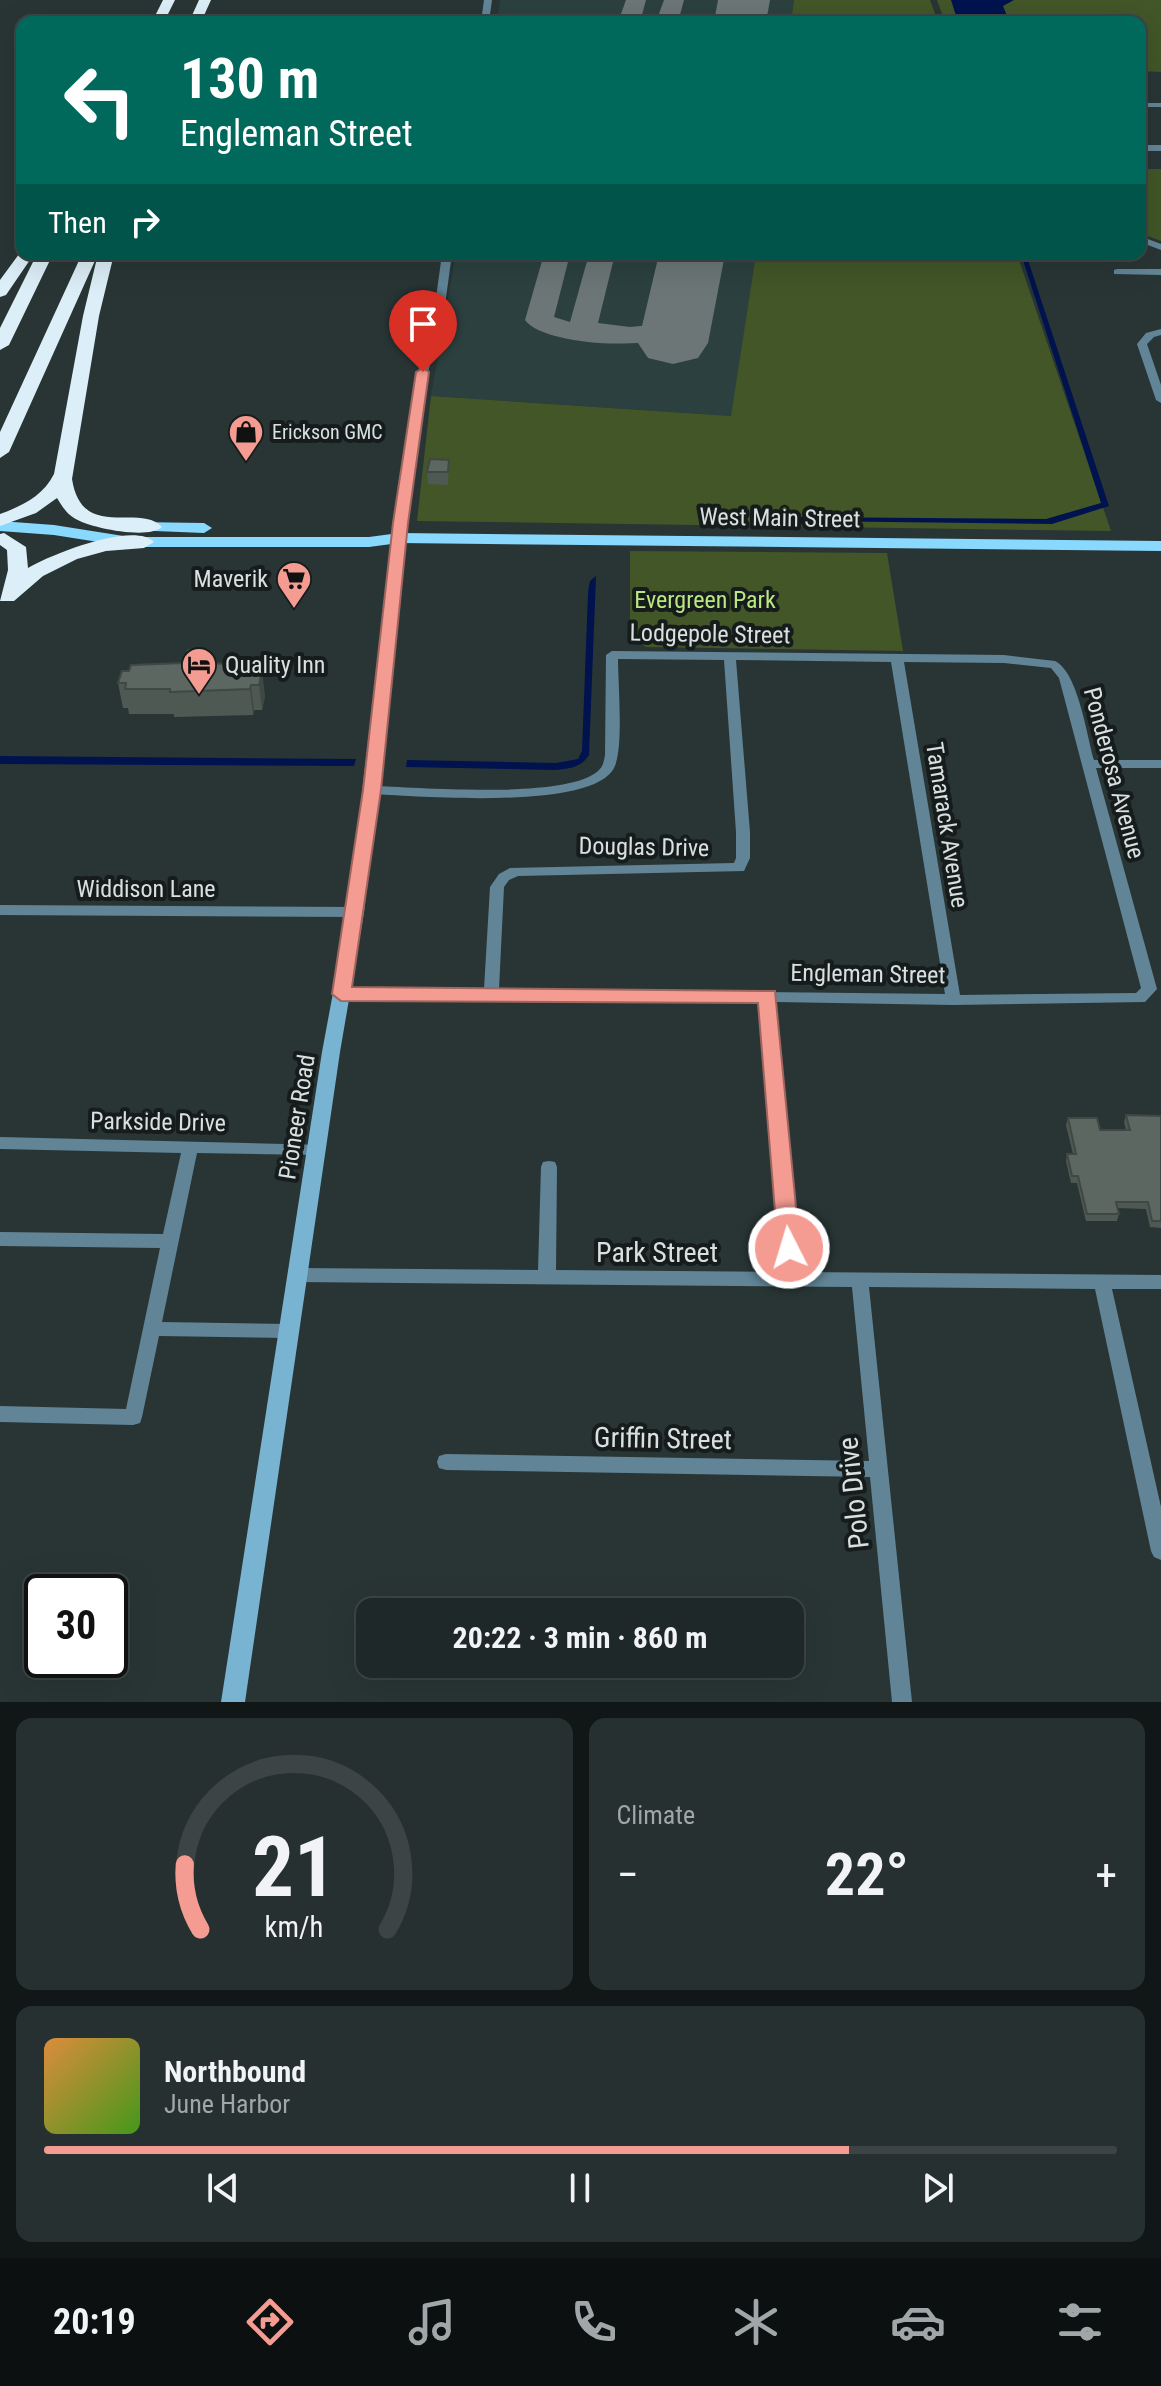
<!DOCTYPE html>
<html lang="en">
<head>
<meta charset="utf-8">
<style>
  body { margin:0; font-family:"Roboto Condensed",sans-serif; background:#273030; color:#f1f3f6; height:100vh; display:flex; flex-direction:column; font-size:30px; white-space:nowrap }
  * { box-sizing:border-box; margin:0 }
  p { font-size:26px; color:#a1a6a8 }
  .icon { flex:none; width:44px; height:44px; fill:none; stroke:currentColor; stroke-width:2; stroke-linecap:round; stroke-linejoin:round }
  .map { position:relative; height:1702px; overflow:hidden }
  .panel { display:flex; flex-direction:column; gap:16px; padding:16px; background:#111616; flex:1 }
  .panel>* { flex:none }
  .top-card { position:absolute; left:16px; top:16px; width:1130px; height:244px; border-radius:16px; box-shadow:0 8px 32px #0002,0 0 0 2px #3c4445; background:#00695c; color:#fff; overflow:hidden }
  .speed { position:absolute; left:24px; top:1574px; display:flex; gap:16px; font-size:40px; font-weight:700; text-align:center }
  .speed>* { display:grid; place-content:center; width:104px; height:104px; border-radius:50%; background:#1f2828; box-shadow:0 8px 32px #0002,0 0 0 2px #3c4445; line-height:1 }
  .speed .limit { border:4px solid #111; border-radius:12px; background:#fff; color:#111 }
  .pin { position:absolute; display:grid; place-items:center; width:68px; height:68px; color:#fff; margin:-82px -34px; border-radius:50% 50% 50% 0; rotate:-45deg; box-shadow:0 0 8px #0007 }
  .pin .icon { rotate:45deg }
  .me { position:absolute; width:88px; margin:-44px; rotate:355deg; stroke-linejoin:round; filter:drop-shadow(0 0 6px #0008) }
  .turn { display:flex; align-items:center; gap:28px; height:168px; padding:0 32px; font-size:36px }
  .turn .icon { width:104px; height:104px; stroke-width:2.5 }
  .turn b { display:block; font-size:56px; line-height:68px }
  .then { display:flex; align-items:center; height:76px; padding:0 32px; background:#0003; gap:16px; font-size:30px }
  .big { font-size:60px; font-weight:700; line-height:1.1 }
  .panel .tile { flex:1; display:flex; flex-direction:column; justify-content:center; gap:12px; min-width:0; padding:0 28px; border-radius:16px; background:#273030 }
  .panel .dial { align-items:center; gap:0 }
  .dial svg { height:208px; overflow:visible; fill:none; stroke:#3c4445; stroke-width:7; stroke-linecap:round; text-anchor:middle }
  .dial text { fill:#f1f3f6; stroke:none }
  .song { display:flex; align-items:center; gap:24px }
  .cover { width:96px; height:96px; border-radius:12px; background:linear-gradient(135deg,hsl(30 70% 55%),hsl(100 70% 35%)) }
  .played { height:8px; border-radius:4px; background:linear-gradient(90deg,#f59c92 75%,#3c4445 75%) }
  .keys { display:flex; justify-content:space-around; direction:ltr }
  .heat { display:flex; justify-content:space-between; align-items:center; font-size:44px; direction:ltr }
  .panel .tiles { flex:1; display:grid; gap:16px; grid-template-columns:1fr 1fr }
  .tile:last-child { grid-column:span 2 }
  .trip { position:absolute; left:356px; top:1598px; width:448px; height:80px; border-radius:16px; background:#1f2828; box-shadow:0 8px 32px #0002,0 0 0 2px #3c4445; font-weight:700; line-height:80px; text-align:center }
  .tab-bar { display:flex; height:128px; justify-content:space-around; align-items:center; background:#0c1010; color:#a1a6a8 }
  .tab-bar .icon { width:56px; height:56px }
  .tab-bar .current { color:#f59c92 }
  .tab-bar b { font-size:36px; color:#f1f3f6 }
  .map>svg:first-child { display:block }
  .built { fill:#2c4040 }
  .green { fill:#425628 }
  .water { fill:#01134e }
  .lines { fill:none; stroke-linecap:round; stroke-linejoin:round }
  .taxiway { fill:#6c7676; fill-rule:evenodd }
  .runway { fill:#6c7676; fill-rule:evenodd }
  .street { fill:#618597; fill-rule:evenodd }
  .secondary { fill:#78b4d1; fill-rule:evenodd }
  .primary { fill:#89d8fd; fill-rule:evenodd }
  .highway { fill:#dceef7; fill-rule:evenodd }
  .wall { fill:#4f5953 }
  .shaded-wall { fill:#404844 }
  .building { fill:#5c6761; stroke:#404844; stroke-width:2 }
  .route { fill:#f59c92; stroke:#9f655f; stroke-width:2 }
  .labels { text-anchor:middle; stroke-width:8; stroke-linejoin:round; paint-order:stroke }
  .far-poi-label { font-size:20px; fill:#d8e0e0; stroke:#161b1b; text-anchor:start }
  .street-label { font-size:24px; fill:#d8e0e0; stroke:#161b1b }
  .poi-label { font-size:24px; fill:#d8e0e0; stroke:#161b1b; text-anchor:end }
  .park-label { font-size:24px; fill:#bae780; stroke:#161b1b }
  .near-street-label { font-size:28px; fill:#d8e0e0; stroke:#161b1b }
</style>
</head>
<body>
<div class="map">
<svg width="1161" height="1702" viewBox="0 0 1161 1702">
  <rect width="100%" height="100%" fill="#293535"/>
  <path class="built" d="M500,0H794L791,22H497Z
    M456,254H756L732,416L431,396Z"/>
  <path class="green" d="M794,0H930L938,22H791Z
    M937,0H1161V72L1140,71V22H945Z
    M1140,169H1161V241L1140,233Z
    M756,254H1017L1111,531L417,521L431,396L731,416Z
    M630,551L887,553L903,651L646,647L630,635Z"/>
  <path class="water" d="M951,0H1014L1003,6L1008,18L1005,22H958Z
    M1021,254H1026L1109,506L1052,524L805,521L800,525H784L797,517L1046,519L1101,503Z
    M596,576L589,755C581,768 568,769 554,770L406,767L407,760L556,763L578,759L582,751L588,592L590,581Z
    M0,756L356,759L354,766L0,764Z"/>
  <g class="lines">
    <path class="taxiway" d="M626,0H646L640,22H618Z
      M664,0H684L678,22H656Z
      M544,254H570L554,317L570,322L589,254H615L598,323L630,327L651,325L677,316L687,318L691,324C671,354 544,347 525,320Z"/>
    <path class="runway" d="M718,0H770L766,22H714Z
      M659,254H725L708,343L698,358L673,364L648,358L638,343Z"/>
    <path class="street" d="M484,0H492L489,22H481Z
      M1140,103H1161V107H1140Z
      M1140,145H1161V151H1140Z
      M1140,236L1161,244V250L1140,242Z
      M442,254H452L444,312L428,372L405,538L399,541L393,538L418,372L434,312Z
      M1117,269H1161V275L1114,274V270Z
      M1161,329V335L1154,337L1147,344L1161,385V403L1156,400L1137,344L1146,333Z
      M612,651L1004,655L1055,661C1078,672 1087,736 1094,760H1161V768H1096L1157,989L1145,1002L953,1005L776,1002L800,1272L1161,1275V1289H1112L1161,1507V1560L1154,1557L1151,1551L1095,1289L869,1287L912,1702H892L870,1477L446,1470L439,1468L437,1462L439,1456L446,1454L869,1461L852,1287L298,1282L292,1280L289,1275L292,1270L298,1268L538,1270L541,1167L543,1162L549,1161L555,1162L557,1167L556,1270L783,1272L761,1002L341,999L336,998L333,994L336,990L341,989H484L490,887L499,874L510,868L734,863L736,858V832L724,660L618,659C618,683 624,749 614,768C592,811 417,796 372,794L365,790L372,786C417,787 566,800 598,771C603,767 604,761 605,755L606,655ZM736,660L891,662L945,994L499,989L504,887L509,880L518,876L744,871L750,858V832ZM904,662L1004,663L1051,668L1059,678L1141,988L1136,993L960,995Z
      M0,905L356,907L363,912L356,917L0,915Z
      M0,1137L322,1145L324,1149L322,1153L316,1155L197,1153L162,1322L288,1324L294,1326L297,1331L294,1336L288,1338L159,1336L142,1417L140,1423L133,1425L0,1422V1406L126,1409L160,1248L0,1246V1232L163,1234L181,1153L0,1149Z"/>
    <path class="secondary" d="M399,534L406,538L364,912L340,1052L245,1702H221L322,1052L348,912L392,538Z"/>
    <path class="primary" d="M0,521L54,525L130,537H369L399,533L1161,541V551L399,543L369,547H130L54,535L0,531Z
      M136,522L204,523L212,528L204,533L130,530L128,527Z"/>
    <path class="highway" d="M163,0H175L164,22H152Z
      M199,0H211L201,22H189Z
      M22,250V254H34L6,295L0,297V280Z
      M37,254H53L9,345L0,350V328Z
      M82,254H98L9,452L0,458V432Z
      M98,254H114L99,316L72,479C82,542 139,502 162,527C149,540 89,528 74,518C66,513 62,506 57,498L36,513L0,526V514C22,506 43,496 54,474L83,316Z
      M4,533L26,547L28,568C50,555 134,521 154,542L144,548L106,551L77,559L43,576L14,601H0L8,570L7,550L0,545V534Z"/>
  </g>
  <path class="wall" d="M449,460L448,485L428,484L427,472Z
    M206,650L208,663L256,665L265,696L262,710H254L253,715L174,717V714H129L128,708H123L118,683L129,671L185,663Z
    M1126,1115L1161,1117V1228L1150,1227L1146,1209L1117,1208L1119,1214L1117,1221H1086L1077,1183H1071L1066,1161L1067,1154H1073L1066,1125L1068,1118L1100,1130H1126L1124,1122Z"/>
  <path class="shaded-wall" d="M206,650L210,675L203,663Z
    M262,671L265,696L262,710L259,685Z
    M251,685L254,710L253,715L250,689Z"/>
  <path class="building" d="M430,459L449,460L448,472H427Z
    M188,650H206L203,663L256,665L255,671H262L259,685H251L250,689L170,692V689H125L126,683H118L122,671H129L131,665L185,663Z
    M1126,1115L1161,1116V1221H1152L1148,1202H1116L1119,1214H1087L1078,1176H1072L1067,1154H1076L1068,1118H1097L1100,1130H1130Z"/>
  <path class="route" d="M423,368L429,372L408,523L381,790L352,987L775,991L800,1248L797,1254L789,1257L781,1254L778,1248L758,1003L341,1001L332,994L363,790L393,523L416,372Z"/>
  <defs>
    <symbol id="shop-pin" viewBox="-11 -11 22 30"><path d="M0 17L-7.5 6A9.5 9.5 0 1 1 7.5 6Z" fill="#f59c92" stroke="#161b1b"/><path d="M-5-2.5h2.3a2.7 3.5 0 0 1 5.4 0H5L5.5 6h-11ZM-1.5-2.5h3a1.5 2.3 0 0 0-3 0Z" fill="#111"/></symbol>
    <symbol id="supermarket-pin" viewBox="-11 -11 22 30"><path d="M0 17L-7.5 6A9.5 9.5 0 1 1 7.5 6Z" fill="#f59c92" stroke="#161b1b"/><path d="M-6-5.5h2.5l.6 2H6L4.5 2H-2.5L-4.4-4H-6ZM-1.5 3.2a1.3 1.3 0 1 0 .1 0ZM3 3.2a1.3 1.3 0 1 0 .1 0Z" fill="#111"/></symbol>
    <symbol id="hotel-pin" viewBox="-11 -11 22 30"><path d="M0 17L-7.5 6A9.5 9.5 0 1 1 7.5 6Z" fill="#f59c92" stroke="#161b1b"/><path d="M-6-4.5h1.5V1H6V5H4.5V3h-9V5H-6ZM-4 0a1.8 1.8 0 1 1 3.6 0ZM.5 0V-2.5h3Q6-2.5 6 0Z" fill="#111"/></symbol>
  </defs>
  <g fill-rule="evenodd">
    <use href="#shop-pin" x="226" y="412" width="40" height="54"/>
    <use href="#supermarket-pin" x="274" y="559" width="40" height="54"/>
    <use href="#hotel-pin" x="179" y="645" width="40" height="54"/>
  </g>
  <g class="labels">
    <g class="far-poi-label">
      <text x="272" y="439">Erickson GMC</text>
    </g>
    <g class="street-label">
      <text transform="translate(780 518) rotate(1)" y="8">West Main Street</text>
      <text transform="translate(710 634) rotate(1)" y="8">Lodgepole Street</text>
      <text transform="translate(1114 773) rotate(75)" y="8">Ponderosa Avenue</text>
      <text transform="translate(947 825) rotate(81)" y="8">Tamarack Avenue</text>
      <text transform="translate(644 847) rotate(1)" y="8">Douglas Drive</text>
      <text x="146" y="897">Widdison Lane</text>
      <text transform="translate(868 974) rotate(1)" y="8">Engleman Street</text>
      <text transform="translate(297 1117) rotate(-81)" y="8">Pioneer Road</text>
      <text transform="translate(158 1122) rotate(1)" y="8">Parkside Drive</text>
    </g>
    <g class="poi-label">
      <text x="268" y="587">Maverik</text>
      <text x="225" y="673" text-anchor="start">Quality Inn</text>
    </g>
    <g class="park-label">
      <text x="705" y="608">Evergreen Park</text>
    </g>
    <g class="near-street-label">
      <text x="657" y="1262">Park Street</text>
      <text transform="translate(663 1438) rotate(1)" y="10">Griffin Street</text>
      <text transform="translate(853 1493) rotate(-96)" y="10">Polo Drive</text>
    </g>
  </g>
</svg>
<div class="speed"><div class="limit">30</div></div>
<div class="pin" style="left:423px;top:372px;background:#d93025"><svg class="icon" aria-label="arrive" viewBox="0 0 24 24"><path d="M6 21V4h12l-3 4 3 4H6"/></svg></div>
<svg class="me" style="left:789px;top:1248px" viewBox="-20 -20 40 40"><circle r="17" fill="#f59c92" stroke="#fff" stroke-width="3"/><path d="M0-11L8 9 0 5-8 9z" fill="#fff"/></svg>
<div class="trip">20:22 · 3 min · 860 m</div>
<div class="top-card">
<div class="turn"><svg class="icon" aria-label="left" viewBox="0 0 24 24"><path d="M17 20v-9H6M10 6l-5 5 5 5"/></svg><div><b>130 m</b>Engleman Street</div></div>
<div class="then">Then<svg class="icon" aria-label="right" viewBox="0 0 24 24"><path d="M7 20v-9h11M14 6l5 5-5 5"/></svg></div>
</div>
</div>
<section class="panel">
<div class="tiles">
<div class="tile dial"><svg viewBox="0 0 100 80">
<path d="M14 69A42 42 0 1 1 86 69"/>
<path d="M14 69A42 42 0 0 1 8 44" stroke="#f59c92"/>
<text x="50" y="56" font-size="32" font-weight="700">21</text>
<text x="50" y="72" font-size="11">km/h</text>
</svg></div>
<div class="tile"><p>Climate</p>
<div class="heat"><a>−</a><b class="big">22°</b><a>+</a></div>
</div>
<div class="tile">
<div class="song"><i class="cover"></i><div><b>Northbound</b><p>June Harbor</p></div></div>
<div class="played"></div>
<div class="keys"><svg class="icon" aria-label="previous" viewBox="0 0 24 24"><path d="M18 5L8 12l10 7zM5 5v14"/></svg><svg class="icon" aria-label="pause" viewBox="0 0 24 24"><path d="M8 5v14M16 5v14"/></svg><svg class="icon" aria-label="next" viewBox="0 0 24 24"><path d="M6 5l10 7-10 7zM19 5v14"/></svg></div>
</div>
</div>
</section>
<nav class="tab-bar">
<b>20:19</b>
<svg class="icon current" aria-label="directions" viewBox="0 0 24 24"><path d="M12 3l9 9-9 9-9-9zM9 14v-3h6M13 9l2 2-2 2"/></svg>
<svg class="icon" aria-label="music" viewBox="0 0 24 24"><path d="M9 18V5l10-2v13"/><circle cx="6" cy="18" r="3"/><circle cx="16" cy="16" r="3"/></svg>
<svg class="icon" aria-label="phone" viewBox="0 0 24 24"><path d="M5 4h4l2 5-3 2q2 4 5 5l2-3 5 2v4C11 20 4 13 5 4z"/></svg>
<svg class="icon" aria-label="climate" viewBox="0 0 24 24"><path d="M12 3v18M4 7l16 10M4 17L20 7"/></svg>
<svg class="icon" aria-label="car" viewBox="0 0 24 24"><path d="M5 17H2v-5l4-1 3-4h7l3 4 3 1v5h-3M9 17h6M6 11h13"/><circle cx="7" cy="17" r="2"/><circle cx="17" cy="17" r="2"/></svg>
<svg class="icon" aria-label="filters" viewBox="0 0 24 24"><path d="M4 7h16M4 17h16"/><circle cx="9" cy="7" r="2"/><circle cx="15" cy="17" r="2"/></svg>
</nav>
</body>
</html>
